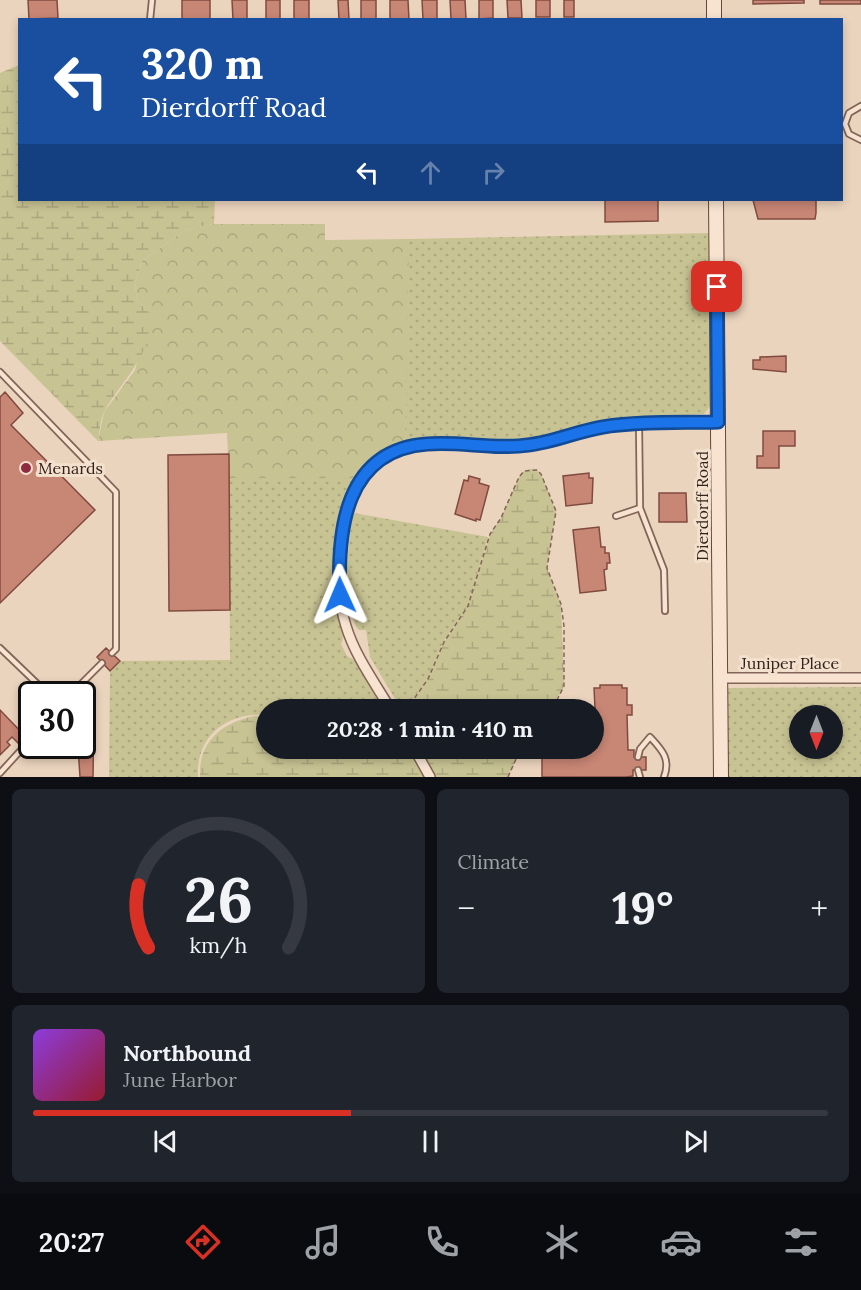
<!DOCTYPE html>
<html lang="en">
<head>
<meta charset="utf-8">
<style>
  body { margin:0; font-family:Lora,serif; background:#20242c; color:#f1f3f6; height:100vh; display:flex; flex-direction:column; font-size:22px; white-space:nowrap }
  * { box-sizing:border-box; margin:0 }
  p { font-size:20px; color:#9ea1a6 }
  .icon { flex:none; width:33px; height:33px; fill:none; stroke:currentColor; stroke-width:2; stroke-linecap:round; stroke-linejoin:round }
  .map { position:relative; height:777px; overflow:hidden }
  .drawer { display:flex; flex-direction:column; gap:12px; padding:12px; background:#0d0f14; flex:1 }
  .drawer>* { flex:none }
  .banner { position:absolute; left:18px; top:18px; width:825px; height:183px; border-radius:0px; box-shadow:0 3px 9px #0003; background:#1a4fa0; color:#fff; overflow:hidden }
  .needle { width:39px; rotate:180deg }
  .fabs { position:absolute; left:789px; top:705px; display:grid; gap:12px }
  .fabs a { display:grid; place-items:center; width:54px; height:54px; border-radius:50%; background:#171b24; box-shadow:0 3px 9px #0003; font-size:30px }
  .speed { position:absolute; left:18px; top:681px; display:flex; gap:12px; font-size:30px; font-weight:700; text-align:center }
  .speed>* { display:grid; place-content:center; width:78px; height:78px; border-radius:50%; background:#171b24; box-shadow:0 3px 9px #0003; line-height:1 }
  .speed .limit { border:3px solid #111; border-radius:9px; background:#fff; color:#111 }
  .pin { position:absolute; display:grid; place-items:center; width:51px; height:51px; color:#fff; margin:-26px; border-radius:12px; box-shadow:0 3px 9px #0006 }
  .me { position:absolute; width:66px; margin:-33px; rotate:359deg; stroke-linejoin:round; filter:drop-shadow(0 0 4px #0008) }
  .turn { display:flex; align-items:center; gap:21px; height:126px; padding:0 24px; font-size:27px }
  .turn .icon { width:78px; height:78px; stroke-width:2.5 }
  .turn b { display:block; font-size:42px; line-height:51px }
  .lanes { display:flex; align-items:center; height:57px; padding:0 24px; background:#0003; justify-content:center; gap:30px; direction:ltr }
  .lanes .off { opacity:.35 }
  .big { font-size:45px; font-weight:700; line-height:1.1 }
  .drawer .widget { flex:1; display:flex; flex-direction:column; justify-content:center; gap:9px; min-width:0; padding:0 21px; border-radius:9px; background:#20242c }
  .drawer .dial { align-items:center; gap:0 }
  .dial svg { height:156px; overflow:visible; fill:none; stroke:#363941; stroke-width:7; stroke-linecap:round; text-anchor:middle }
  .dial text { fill:#f1f3f6; stroke:none }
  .song { display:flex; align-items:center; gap:18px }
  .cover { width:72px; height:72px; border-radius:9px; background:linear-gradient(135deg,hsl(270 70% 55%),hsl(350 70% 35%)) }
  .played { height:6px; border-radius:3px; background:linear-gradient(90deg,#d93025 40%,#363941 40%) }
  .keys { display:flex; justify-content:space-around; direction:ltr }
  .heat { display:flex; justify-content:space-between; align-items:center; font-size:33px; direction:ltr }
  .drawer .tiles { flex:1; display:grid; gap:12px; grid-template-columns:1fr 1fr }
  .widget:last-child { grid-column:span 2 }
  .trip { position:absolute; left:256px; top:699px; width:348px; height:60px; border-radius:30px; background:#171b24; box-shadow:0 3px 9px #0003; font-weight:700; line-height:60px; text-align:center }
  .menu { display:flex; height:96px; justify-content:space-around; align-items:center; background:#090b0e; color:#9ea1a6 }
  .menu .icon { width:42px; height:42px }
  .menu .current { color:#d93025 }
  .menu b { font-size:27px; color:#f1f3f6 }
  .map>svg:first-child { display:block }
  .green { fill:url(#green-dots); fill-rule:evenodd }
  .forest { fill:url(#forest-crowns) }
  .wetland { fill:url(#wetland-marsh) }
  .building { fill:#c88675; stroke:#804b3f; stroke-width:1.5 }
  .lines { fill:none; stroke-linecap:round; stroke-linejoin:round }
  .lane-casing { stroke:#826558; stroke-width:8 }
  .street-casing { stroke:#826558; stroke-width:12 }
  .secondary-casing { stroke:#64473b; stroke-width:16 }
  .path { stroke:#826558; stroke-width:1.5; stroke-dasharray:4.5 3; stroke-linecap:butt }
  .lane { stroke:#f7e3d0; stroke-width:4.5 }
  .street { stroke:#f7e3d0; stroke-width:9 }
  .secondary { stroke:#f7e3d0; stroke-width:14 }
  .route-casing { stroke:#114b97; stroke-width:15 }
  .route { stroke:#1a73e8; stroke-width:10 }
  .poi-dot { fill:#8f2b40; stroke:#f3e0cd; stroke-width:2 }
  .labels { text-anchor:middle; stroke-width:6; stroke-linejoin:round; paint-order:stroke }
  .poi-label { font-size:16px; fill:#32221c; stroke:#f3e0cd; text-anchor:start }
  .street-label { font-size:16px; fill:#32221c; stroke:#f3e0cd }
</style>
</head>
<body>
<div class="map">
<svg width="861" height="777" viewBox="0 0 861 777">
  <defs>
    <pattern id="green-dots" width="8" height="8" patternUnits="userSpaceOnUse" patternTransform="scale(1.5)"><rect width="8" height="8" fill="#c8c393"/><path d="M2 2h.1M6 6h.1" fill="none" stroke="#aca77e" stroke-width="1.8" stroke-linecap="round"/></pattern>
    <pattern id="forest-crowns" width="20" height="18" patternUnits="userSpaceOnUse" patternTransform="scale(1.5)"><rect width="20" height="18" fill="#c8c393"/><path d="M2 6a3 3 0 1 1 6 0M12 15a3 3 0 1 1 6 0" fill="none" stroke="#aca77e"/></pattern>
    <pattern id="wetland-marsh" width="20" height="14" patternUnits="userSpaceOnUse" patternTransform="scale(1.5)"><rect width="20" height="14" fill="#c8c393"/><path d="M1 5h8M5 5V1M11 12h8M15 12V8" fill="none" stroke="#aca77e"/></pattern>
  </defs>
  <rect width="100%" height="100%" fill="#ebd4be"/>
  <path class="green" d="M711,233V405L704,414L605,419L523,440L434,437L405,442L407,239Z
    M229,478H356C333,515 332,561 336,604C337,616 347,633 341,644L347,656L356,661L385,709L267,710V715C228,712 196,735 198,777H109L110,672L121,661L230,660Z
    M354,513L488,537L468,606L443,642L428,679L405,709H401L370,657L366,630H359C342,614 347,534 354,513Z
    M861,687V777H728V688ZM800,716H832V748H800Z"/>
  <path class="forest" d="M214,224H325V240L409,239L405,442L380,455L356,478H229L227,433L98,441L104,412L135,370L150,312L137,301L135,283L142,261L185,230Z"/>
  <path class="wetland" d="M19,65L20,200H215L214,224L185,230L142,261L135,283L137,301L150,312C155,352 124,378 105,410C100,418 100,432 98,441L0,341V73Z
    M530,469L537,470L541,474L556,511L547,568L561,604L564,686L552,709H406L428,679L444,642L468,606L490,534L501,518L519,477L524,471Z
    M255,716L267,717V748L521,749L508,777H200C198,741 223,722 255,716Z"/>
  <path class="building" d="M28,0H57L58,18L29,19Z
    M182,0H210V20H182Z
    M232,0H247V20H233Z
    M266,0H280V20H266Z
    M294,0H309V20H294Z
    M338,0H348L349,20H339Z
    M361,0H376V20H361Z
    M390,0H408L409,20H390Z
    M422,0H437V19H423Z
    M450,0H465L466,19H451Z
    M479,0H493V18L479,19Z
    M507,0H521L522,18H508Z
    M536,0H550V17H536Z
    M564,0H574V17H564Z
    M753,0H804V3L753,4Z
    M820,0H861V4H820Z
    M605,200H658V221L605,222Z
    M753,200H816V213L815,219H758Z
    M786,356V372L753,369V360H760V357Z
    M5,392L23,413L11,425L95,510L0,603V397Z
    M763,431H795V446H779V468H757V456H763Z
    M229,454L230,610L169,611L168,455Z
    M589,473V478H593L592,503L566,506L563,476Z
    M469,476L480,479L479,483L489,486L480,520L476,519V521L455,514L464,480L468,481Z
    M659,493H686L687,522H659Z
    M599,527L601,547H605V553H609L610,563H607V569L604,570L606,590L580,593L573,530Z
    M106,648L120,661L110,671L97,657Z
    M600,685H622V688H627V705H632V715H627L628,750H634V757H646V770H633V776L626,777H542V749L597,748L594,688H600Z
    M84,705L94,706L93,777H80L78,746H82Z
    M0,710L27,738L20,745L12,737L7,742L10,745L0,755Z"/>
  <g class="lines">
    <defs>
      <path id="lane" d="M150,20L152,0
        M861,106L849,113L845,124L849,134L861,140
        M0,372L116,492V649L112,653
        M639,424L640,508L664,570L665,611
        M616,516L640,508
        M0,648L48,694
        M71,694L102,663
        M638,757L640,749L650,737C662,750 671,759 664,777
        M638,770L640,777
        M0,773L32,738"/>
      <path id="street" d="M720,678H861
        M391,710C375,683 355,656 346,626C339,606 339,584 340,563C342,513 353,464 408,447C446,435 490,451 530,445C554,442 576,431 600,427C638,421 679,423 718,422
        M414,748L430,777"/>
      <path id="secondary" d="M714,0V20
        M716,200L721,777"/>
    </defs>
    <use href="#lane" class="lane-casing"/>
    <use href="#street" class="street-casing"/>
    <use href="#secondary" class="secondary-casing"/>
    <path class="path" d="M406,710L428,679L444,642L468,606L490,534L501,518L519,477L524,471L537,470L541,474L556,511L547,568L561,604L564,626V686L552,710
      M508,777L521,748"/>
    <use href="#lane" class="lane"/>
    <use href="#street" class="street"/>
    <use href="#secondary" class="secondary"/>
  </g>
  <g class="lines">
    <defs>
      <path id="route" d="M340,595C337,530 345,450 427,444C461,441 494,450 528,445C554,442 578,431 603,427C641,421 680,423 718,422L717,287"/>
    </defs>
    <use href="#route" class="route-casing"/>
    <use href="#route" class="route"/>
  </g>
  <circle class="poi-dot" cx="26" cy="468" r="6"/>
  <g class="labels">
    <g class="poi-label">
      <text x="38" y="474">Menards</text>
    </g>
    <g class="street-label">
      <text transform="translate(702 506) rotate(-90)" y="6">Dierdorff Road</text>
      <text x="790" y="669">Juniper Place</text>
    </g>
  </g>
</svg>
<div class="fabs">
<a><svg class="needle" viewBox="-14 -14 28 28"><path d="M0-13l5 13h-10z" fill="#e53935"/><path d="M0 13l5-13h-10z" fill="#9ea1a6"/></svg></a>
</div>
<div class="speed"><div class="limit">30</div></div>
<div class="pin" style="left:717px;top:287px;background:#d93025"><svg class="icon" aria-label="arrive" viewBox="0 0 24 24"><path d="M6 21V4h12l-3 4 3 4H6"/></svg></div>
<svg class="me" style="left:340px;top:595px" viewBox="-20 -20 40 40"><path d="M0-17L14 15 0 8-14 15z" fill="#1a73e8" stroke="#fff" stroke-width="4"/></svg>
<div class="trip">20:28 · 1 min · 410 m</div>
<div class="banner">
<div class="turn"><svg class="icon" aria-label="left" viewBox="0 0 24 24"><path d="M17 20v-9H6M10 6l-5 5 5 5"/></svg><div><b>320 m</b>Dierdorff Road</div></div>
<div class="lanes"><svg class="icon" aria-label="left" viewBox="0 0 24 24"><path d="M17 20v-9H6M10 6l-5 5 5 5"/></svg><svg class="icon off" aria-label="ahead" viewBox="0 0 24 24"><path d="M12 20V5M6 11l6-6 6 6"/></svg><svg class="icon off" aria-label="right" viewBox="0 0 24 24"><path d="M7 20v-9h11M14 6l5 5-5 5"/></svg></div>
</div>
</div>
<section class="drawer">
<div class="tiles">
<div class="widget dial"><svg viewBox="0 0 100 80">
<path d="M14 69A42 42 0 1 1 86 69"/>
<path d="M14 69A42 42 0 0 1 9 37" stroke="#d93025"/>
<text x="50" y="56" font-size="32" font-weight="700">26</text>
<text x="50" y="72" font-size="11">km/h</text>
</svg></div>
<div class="widget"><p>Climate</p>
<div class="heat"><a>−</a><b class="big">19°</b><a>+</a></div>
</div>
<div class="widget">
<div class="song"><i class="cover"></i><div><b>Northbound</b><p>June Harbor</p></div></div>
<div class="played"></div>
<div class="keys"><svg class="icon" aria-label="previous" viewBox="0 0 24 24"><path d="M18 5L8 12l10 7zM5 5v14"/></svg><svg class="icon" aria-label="pause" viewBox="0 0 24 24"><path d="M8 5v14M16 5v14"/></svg><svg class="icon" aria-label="next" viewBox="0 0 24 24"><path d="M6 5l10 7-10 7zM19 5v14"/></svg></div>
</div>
</div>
</section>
<nav class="menu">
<b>20:27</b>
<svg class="icon current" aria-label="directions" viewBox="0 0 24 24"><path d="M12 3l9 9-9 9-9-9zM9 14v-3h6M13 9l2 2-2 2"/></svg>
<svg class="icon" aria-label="music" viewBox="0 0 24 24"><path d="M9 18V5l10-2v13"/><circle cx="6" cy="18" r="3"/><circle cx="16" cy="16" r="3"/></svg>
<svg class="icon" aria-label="phone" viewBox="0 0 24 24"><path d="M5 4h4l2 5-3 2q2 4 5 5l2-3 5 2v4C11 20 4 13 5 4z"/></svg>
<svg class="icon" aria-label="climate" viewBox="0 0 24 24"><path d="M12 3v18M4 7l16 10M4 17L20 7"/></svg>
<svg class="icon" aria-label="car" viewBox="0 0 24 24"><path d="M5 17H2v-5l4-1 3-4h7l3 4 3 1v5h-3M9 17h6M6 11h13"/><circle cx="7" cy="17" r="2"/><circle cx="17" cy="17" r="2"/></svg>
<svg class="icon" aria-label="filters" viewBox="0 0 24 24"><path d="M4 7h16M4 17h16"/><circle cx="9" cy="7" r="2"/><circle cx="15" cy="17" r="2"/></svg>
</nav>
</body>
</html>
